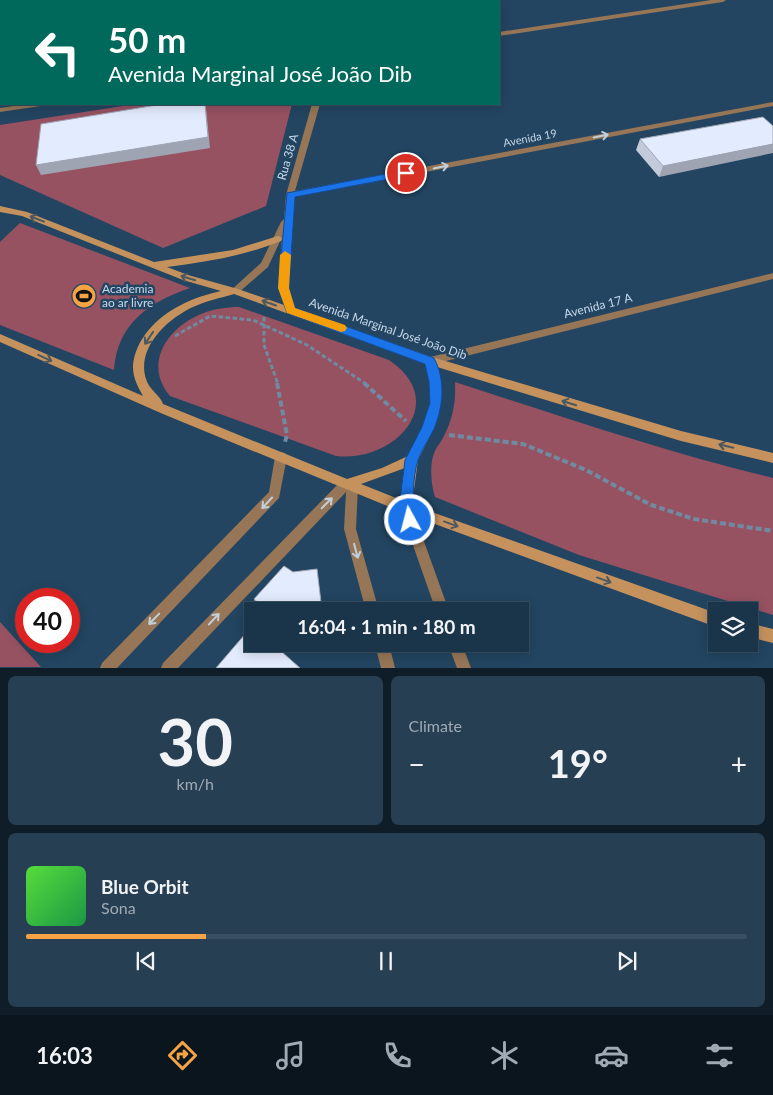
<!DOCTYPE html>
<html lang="en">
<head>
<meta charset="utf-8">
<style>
  body { margin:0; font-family:Lato,sans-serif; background:#273f53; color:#f1f3f6; height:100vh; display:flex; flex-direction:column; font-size:19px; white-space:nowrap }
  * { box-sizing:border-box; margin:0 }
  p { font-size:16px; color:#9faab4 }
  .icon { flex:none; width:28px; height:28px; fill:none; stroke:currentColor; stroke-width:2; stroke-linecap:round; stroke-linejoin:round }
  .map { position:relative; height:668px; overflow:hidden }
  .drawer { display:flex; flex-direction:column; gap:8px; padding:8px; background:#0e1d28; flex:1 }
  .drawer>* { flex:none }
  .guide { position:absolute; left:0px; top:0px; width:500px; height:105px; box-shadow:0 2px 12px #0003,0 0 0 1px #384f61; background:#00695c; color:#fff; overflow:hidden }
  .tools { position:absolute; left:708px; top:602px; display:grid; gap:10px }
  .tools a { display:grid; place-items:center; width:50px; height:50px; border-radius:0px; background:#1a3449; box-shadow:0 2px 12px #0003,0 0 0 1px #384f61; font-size:25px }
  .speed { position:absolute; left:15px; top:588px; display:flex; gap:10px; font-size:25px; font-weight:700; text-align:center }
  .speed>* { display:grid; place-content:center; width:65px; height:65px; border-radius:50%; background:#1a3449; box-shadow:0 2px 12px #0003,0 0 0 1px #384f61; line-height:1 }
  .speed .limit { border:8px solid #d22; background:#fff; color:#111 }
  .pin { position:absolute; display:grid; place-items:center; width:42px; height:42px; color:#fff; margin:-21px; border:2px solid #fff; border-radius:50%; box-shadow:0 1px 5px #0007 }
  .me { position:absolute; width:55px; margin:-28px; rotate:353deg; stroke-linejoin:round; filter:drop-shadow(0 0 4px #0008) }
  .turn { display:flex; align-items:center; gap:18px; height:105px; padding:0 25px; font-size:22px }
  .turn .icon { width:65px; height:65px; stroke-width:2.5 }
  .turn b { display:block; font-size:35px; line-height:42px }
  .big { font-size:38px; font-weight:700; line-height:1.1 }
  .drawer .card { flex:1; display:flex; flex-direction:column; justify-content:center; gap:8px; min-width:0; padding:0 18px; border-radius:8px; background:#273f53 }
  .drawer .dial { align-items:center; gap:0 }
  .dial b { font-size:65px; line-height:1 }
  .song { display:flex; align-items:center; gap:15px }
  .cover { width:60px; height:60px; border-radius:8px; background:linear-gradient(135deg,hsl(110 70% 55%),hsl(140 70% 35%)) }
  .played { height:5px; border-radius:2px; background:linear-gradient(90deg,#f5a345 25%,#384f61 25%) }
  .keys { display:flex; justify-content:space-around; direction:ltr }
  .heat { display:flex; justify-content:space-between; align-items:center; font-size:28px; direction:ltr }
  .drawer .tiles { flex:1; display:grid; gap:8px; grid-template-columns:1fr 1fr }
  .card:last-child { grid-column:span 2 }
  .trip { position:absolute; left:244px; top:602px; width:285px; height:50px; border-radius:0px; background:#1a3449; box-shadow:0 2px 12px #0003,0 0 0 1px #384f61; font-weight:700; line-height:50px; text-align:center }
  .dock { display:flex; height:80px; justify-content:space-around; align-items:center; background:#0a151d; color:#9faab4 }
  .dock .icon { width:35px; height:35px }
  .dock .on { color:#f5a345 }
  .dock b { font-size:22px; color:#f1f3f6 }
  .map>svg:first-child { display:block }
  .green { fill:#975262 }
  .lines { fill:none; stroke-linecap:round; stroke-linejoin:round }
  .path-far1 { stroke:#708aa1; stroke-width:3; stroke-dasharray:4.5 2.5; stroke-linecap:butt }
  .path { stroke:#708aa1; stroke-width:4; stroke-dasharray:6 3; stroke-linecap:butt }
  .minor { fill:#967656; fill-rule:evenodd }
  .tertiary { fill:#967656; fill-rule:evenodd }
  .secondary { fill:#c5925e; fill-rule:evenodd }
  .wall { fill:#c3cada }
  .shaded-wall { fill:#9fa4b2 }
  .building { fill:#e3ebfe; stroke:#9fa4b2 }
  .oneway { stroke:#c1cedb }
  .oneway2 { stroke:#4c5860 }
  .route { fill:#1a73e8; stroke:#114b97 }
  .slow { fill:#f59e0b }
  .labels { text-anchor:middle; stroke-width:5; stroke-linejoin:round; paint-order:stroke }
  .far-street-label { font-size:11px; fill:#c6d8ea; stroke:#234561 }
  .street-label { font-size:12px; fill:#c6d8ea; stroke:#234561 }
  .poi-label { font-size:12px; fill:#c6d8ea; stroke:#234561; text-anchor:start }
</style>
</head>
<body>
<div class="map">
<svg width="773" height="668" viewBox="0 0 773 668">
  <rect width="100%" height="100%" fill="#234561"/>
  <path class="green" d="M136,104H292L266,206L163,248L0,175V125Z
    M20,223L190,288C149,302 117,324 114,370L0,325V242Z
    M239,307L389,360C451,402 395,463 336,456L170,396C143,364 167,328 201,314C213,309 226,307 239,307Z
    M455,382C560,416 665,452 773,478V615L579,555L435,497C431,484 429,463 435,451C437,446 441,442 443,438C453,419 456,402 455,382Z
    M0,622L41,667H0Z"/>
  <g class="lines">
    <path class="path-far1" d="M264,317V345L278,384
      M175,336L210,316L253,320L307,345L366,384"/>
    <path class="path" d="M277,383L287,435L285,442
      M364,383L406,421
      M449,435L523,444L586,470L651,505L694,519L773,531"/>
    <path class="minor" d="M342,0H348V1H342Z
      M711,0H726L723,2L499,36V32Z
      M0,15H1V19H0Z
      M773,102V106L294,197L288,288L296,310L294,313H288L278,288L282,237L268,267L238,293L235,294L230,291L261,263L281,222L284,219L286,195L312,104H320L295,191Z
      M28,104H45L41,106L0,112V108Z
      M773,273V279L430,365L426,364L425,361L426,358L430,357Z"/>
    <path class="tertiary" d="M281,452L285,453L287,457L279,498L117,668H100L102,663L269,492L275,457L277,453Z
      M346,479L356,482L358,486L356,529L379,611H366L344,529L346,492L178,668H161L163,663L342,480Z
      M406,503L410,504L412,508L449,611H436L400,508L402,504Z
      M375,644H389L395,668H381Z
      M448,644H462L471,668H457Z"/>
    <path class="secondary" d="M0,206L27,212L154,262L233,250L278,236L281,237L282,239L281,241C244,256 206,262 167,267L188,275L238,289L432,357L681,431L773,453V463L681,441L437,367L440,382L441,403L434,428L418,460L412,505L716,613V627L402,512L163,414L0,342V334L143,396C138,387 133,378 133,367C134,340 158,316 181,305C194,298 208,294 221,291L183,280L22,216L0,212ZM234,294L425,364C428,376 432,389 431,402C429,421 416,440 408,456L382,468L347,479L163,404C160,395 149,390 146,379C136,348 167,319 193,307C206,301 220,298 234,294ZM405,468L401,500L361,484Z
      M749,623L773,629V643L749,637Z"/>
  </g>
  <path class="wall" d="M763,117L659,177L636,150L640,139Z
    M317,569L322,611H263L256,606L254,599L293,572Z"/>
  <path class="shaded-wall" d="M205,104L206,108L210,148L41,175L36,165Z
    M773,144V153L659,177L663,166Z"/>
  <path class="building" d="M163,104H205L208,137L36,165L41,124Z
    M763,117L773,126V144L663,166L640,139Z
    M284,566L293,572L317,569L322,611H265L266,610L254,599Z
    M252,626V644H273L300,668H216Z"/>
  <defs><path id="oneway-shaft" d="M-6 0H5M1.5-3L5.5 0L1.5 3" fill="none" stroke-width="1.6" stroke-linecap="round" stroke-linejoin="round" transform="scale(1.25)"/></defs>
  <g class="oneway">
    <use href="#oneway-shaft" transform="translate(601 136) rotate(-11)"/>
    <use href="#oneway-shaft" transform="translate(441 167) rotate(-11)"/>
    <use href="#oneway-shaft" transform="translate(267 503) rotate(133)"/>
    <use href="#oneway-shaft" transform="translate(327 503) rotate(-45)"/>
    <use href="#oneway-shaft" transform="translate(356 551) rotate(75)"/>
    <use href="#oneway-shaft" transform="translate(154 619) rotate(134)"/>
    <use href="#oneway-shaft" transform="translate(214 619) rotate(-47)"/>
  </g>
  <g class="oneway2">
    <use href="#oneway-shaft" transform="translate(37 219) rotate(-159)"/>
    <use href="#oneway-shaft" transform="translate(188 278) rotate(-163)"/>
    <use href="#oneway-shaft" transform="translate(269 303) rotate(-161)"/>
    <use href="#oneway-shaft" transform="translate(149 338) rotate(124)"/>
    <use href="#oneway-shaft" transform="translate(45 358) rotate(24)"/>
    <use href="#oneway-shaft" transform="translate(569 403) rotate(-163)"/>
    <use href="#oneway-shaft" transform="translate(726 446) rotate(-167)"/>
    <use href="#oneway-shaft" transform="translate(451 524) rotate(20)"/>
    <use href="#oneway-shaft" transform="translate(604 580) rotate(20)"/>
  </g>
  <path class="route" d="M406,170L411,173L410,175L295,197L289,288L295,308L434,358C446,380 443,407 434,429C429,439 422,449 418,460C413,476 411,505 417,520L415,525L410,527L405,525L399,508L405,460L422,427L430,403L429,382L425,364L287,313L278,288L287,193Z"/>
  <path class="slow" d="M285,251L291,255L289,288L295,308L345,325L347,328L345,331L341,332L287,313L278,288L280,255Z"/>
  <defs>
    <symbol id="stadium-disc" viewBox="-11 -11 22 22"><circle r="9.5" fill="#f5a345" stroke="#234561"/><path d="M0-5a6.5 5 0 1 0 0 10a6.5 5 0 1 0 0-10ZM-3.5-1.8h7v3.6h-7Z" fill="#111"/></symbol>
  </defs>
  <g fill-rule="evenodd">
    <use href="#stadium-disc" x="70" y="282" width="28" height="28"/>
  </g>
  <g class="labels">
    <g class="far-street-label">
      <text transform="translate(530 138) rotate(-11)" y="4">Avenida 19</text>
    </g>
    <g class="street-label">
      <text transform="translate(288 157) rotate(-74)" y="4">Rua 38 A</text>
      <text transform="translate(598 306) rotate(-14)" y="4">Avenida 17 A</text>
      <text transform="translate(388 329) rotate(19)" y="4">Avenida Marginal José João Dib</text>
    </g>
    <g class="poi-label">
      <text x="102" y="293">Academia<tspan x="102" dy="14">ao ar livre</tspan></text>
    </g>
  </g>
</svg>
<div class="tools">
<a><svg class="icon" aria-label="layers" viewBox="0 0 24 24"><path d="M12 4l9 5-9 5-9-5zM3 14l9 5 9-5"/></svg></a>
</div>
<div class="speed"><div class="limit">40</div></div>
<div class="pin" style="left:406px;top:173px;background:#d93025"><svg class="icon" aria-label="arrive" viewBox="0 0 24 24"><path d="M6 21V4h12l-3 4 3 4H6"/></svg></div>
<svg class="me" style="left:410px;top:520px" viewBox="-20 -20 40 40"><circle r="17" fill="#1a73e8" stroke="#fff" stroke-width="3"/><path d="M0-11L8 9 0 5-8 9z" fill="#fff"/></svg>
<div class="trip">16:04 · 1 min · 180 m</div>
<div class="guide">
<div class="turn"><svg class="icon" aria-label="left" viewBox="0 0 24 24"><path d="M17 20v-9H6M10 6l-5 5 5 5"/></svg><div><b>50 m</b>Avenida Marginal José João Dib</div></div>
</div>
</div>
<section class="drawer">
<div class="tiles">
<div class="card dial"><b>30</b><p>km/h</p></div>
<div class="card"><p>Climate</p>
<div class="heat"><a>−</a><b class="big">19°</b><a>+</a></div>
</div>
<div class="card">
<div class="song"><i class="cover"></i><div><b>Blue Orbit</b><p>Sona</p></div></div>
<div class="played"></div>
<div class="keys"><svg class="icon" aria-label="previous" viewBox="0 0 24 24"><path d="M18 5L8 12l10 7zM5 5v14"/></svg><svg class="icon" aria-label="pause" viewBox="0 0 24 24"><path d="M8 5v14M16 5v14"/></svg><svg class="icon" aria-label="next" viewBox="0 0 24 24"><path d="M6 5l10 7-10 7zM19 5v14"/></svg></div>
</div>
</div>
</section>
<nav class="dock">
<b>16:03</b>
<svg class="icon on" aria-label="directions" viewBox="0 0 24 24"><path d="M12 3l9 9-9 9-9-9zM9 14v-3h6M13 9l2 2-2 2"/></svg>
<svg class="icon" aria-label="music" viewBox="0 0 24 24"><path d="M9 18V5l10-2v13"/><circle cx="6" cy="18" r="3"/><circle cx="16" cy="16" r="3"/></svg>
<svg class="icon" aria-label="phone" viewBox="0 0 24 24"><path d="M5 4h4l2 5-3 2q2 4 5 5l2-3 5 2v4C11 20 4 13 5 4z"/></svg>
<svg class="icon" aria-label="climate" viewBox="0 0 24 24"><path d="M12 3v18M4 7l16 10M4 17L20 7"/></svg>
<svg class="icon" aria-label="car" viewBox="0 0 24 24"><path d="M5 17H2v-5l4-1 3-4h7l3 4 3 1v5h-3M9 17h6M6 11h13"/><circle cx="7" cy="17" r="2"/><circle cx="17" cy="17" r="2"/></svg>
<svg class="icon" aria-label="filters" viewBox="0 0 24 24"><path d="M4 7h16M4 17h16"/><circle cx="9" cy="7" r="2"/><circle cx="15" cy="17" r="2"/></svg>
</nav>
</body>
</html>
